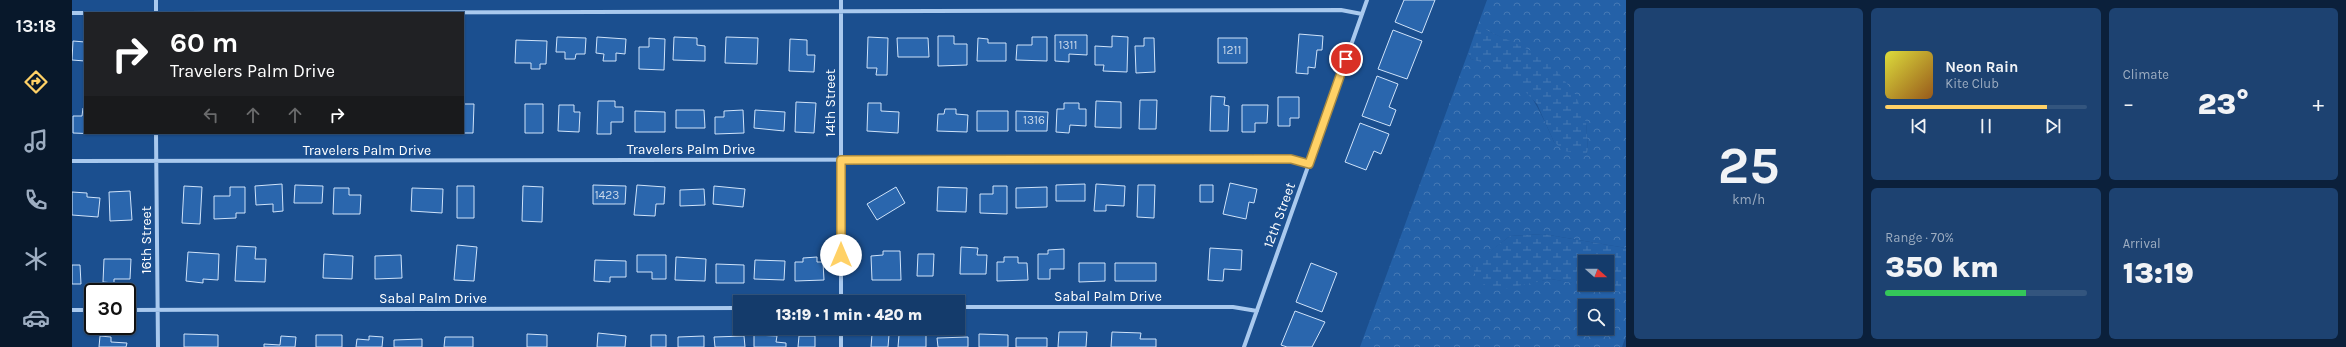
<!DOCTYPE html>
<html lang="en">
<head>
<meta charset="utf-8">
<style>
  body { margin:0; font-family:Karla,sans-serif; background:#1d4271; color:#f1f3f6; height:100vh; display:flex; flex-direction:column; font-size:15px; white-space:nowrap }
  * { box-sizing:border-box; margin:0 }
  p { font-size:13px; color:#9dadc1 }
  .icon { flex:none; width:22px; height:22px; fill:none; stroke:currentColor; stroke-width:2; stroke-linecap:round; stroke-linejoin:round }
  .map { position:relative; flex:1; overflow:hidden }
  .drawer { display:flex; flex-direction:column; gap:8px; padding:8px; background:#0b203b; width:720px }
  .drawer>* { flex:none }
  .hud { position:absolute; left:12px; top:12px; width:380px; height:122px; border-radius:0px; box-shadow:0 1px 3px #0004,0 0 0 1px #33557e; background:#202124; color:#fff; overflow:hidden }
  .needle { width:26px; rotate:111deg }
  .fabs { position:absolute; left:1506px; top:255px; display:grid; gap:8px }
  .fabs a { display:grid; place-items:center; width:36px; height:36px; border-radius:0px; background:#143b6b; box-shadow:0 1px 3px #0004,0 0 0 1px #33557e; font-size:20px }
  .speed { position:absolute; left:12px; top:283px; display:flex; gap:8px; font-size:20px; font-weight:700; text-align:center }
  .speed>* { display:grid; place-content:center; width:52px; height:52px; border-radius:50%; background:#143b6b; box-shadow:0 1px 3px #0004,0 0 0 1px #33557e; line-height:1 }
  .speed .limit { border:2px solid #111; border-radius:6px; background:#fff; color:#111 }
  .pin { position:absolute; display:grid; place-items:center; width:34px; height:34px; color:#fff; margin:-17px; border:2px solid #fff; border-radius:50%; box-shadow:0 1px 4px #0007 }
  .me { position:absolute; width:44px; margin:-22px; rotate:0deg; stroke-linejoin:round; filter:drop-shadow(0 0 3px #0008) }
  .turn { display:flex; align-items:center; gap:14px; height:84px; padding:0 20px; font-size:18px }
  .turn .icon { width:52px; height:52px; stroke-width:2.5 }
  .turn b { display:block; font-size:28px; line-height:34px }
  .lanes { display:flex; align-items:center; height:38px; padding:0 20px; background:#0003; justify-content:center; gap:20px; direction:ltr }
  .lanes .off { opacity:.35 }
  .big { font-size:30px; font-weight:800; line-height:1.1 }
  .drawer .tile { flex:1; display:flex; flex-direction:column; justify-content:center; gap:6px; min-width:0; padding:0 14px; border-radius:6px; background:#1d4271 }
  .drawer .dial { align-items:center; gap:0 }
  .dial b { font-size:52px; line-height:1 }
  .song { display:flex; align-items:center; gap:12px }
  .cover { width:48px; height:48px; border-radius:6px; background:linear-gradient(135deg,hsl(60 70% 55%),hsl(30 70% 35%)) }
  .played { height:4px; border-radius:2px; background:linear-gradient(90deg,#ffd166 80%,#33557e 80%) }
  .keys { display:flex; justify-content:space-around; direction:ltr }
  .heat { display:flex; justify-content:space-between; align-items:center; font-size:22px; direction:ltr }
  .charge { height:6px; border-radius:3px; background:linear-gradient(90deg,#34c759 70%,#33557e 0) }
  .drawer .tiles { flex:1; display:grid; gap:8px; grid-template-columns:repeat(3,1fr) }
  .tile:first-child { grid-row:span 2 }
  .trip { position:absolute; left:661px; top:295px; width:232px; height:40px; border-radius:0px; background:#143b6b; box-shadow:0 1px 3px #0004,0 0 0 1px #33557e; font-weight:800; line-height:40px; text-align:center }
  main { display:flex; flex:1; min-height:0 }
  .tabs { display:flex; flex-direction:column; width:72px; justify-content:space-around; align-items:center; background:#08182b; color:#9dadc1 }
  .tabs .icon { width:28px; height:28px }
  .tabs .on { color:#ffd166 }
  .tabs b { font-size:18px; color:#f1f3f6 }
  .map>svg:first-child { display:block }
  .forest { fill:url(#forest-crowns); fill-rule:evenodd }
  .wetland { fill:url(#wetland-marsh); fill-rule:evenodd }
  .building { fill:#2a66ad; stroke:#cfe3fa }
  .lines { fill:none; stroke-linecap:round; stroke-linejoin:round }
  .minor { stroke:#a9c9ee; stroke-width:4 }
  .route-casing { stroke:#a68842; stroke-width:10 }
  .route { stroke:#ffd166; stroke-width:7 }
  .labels { text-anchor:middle; stroke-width:4; stroke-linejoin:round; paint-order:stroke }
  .number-label { font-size:12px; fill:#cad9ea }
  .street-label { font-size:14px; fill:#fff; stroke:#1b4f8f }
</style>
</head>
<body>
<main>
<nav class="tabs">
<b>13:18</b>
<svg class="icon on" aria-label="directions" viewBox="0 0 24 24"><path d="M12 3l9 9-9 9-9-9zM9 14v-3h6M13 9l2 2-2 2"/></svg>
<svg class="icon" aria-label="music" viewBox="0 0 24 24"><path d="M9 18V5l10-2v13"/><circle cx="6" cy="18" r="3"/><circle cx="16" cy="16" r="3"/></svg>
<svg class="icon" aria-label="phone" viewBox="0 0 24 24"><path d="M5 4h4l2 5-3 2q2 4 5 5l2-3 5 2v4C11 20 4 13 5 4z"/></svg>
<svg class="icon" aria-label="climate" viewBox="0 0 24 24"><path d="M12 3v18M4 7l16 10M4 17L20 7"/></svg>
<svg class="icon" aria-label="car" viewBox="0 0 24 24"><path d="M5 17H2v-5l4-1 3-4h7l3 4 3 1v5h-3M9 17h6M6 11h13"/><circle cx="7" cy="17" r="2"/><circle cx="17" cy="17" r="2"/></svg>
</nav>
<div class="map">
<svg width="1554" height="347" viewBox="0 0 1554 347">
  <defs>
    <pattern id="forest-crowns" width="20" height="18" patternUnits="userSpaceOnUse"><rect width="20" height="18" fill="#2461a8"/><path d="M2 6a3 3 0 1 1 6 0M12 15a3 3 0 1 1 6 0" fill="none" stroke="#4579b5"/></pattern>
    <pattern id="wetland-marsh" width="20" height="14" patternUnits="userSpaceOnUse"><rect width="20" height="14" fill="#2461a8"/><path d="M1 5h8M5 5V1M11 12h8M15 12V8" fill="none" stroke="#4579b5"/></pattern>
  </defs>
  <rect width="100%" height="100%" fill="#1b4f8f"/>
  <path class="forest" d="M1415,0H1554V248L1471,234L1438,236L1400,266L1457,283L1479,279L1550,291L1554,293V336L1550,347H1288L1396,53L1399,59C1409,62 1422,64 1432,69C1457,84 1471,117 1482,142L1514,155L1516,150L1514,122L1441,43L1414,30H1404ZM1513,306H1535V328H1513Z"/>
  <path class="wetland" d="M1404,30H1414L1475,58L1503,94L1514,122L1516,150L1514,155L1493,151L1482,142L1465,104L1432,69L1399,59L1396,53Z
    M1471,234L1554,248V293L1479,279L1422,291L1405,279L1400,265L1438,236ZM1513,262H1535V284H1513Z"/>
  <path class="building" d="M1332,0H1363L1350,33L1323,22Z
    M1321,30L1350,41L1335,79L1306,69Z
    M1227,34L1251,36L1250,50H1245L1243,68L1236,67V74L1224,73Z
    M983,35H1015V55L997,54V62L983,61Z
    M866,36H882V44H895V65L866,66Z
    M1040,36L1056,37L1055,72L1031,71L1032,65H1023V46L1040,47Z
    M485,37L514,38L513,54H504L503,59H493V52H484Z
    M525,37L554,39L553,54L544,53V61H531L532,54L524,53Z
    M602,37L625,38V45L633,46V61L601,60Z
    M654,37L686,38L685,64L653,63Z
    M796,37L816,38L815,75H804L805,68H795Z
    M960,37H975V61L944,60L945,45H960Z
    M577,38L593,39L592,70L567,69V47H577Z
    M825,38H856L857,57H826Z
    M906,38L916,39V43H934V61H905Z
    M1072,38H1082L1083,72L1064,73L1063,46H1072Z
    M1146,38H1175V63H1146Z
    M718,39L735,40V55H743L742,72L717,71Z
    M444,40L475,41L474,64H468V69H459V63H443Z
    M1,41L13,42V61L0,60Z
    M1305,76L1326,84L1317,107L1324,110L1318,126L1290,116Z
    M1139,96L1153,97L1152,105L1157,106L1156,131H1138Z
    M1206,97H1227V118H1218V126H1206Z
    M1068,100H1085L1084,129H1067Z
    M526,101H543V107H551V122H539V134H525Z
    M1024,101L1049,102V128L1023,127Z
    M724,102L744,103L742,133L723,132Z
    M796,103H809V111L827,112L826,133L795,131Z
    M992,103H1007V109H1014V126L998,125L997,133L984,132L985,109H992Z
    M391,104H402L401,133H385H391Z
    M453,104H471V133H453Z
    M487,105H502V112H508L507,132L486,131Z
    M1170,105H1196L1195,123H1183V132H1170Z
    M11,108H13V133L27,134L1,133V116H10Z
    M873,109H884V114L896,115L895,132L865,131L866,114H872Z
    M604,110H632L633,128H604Z
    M671,110L672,133L643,134V117H652V111Z
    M683,110L713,112L712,131L682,128Z
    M563,111L593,112V132H563Z
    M905,111H936V131H905Z
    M944,111L976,112L975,131H944Z
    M1288,123L1317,134L1309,154L1302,151L1294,170L1273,162Z
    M1158,183L1185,189L1182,203L1177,202L1174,219L1151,214Z
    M210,184L211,211L201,212V204L184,205L183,186Z
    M1013,184V201H984V185Z
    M1024,184L1053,186L1052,206L1034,205V211H1022Z
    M223,185L251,186L250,203H222Z
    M521,185L554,186L553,204H521Z
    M565,185L593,187L592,204H584L583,216L562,215Z
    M1066,185H1083L1082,218L1065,217Z
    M1128,185H1141V202H1128Z
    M112,186L130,187L128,224L110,223Z
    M385,186H402V218H385Z
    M451,186L471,187L470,222L450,221Z
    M642,186L673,189L671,207L641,204Z
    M921,186H935V214L908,213V194H921Z
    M158,187H173V213H164V218L142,219V196H158Z
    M824,187L833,203L805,220L795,204Z
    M866,187L895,188L894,212L865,211Z
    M975,187V207L944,208V188Z
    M262,188H277V195H289L288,214H261Z
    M340,188L371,189L370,213L339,211Z
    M632,189L633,205L608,206V190Z
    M58,191L60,220L38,221L37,192Z
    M0,192L15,193V197L28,198L26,217L0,215Z
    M385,245L405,247L402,281L382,280Z
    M165,246L184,247L183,259H194L193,282L163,281Z
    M889,247L906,248L905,255H915L914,274H888Z
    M1138,248L1170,250L1169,270L1152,269L1151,281L1136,280Z
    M992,249V269H978V279H966V254H976V250Z
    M811,251H828L829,280H800L799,256L811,255Z
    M116,252L147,254L146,280L131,279V283L114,281Z
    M252,254L281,256L280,279L251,278Z
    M846,254H862L861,276H845Z
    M329,255L330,278L303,279V256Z
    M565,255H594V279H580V272H565Z
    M604,257L634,259L633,281L603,280Z
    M745,257V262H751L752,280L723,281V262H731V258Z
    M932,257H946V263H955L956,280L925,281V262H932Z
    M32,259H59L58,279H42V283L31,282Z
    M523,260L554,261V277H538V282L522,281Z
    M683,260L713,261L712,280L682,279Z
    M1007,263H1033V281L1007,282Z
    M1043,263H1084V281H1043Z
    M1239,263L1265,273L1250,312L1224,302Z
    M644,264L672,265V283H644Z
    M0,265H8L9,284H0Z
    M1223,311L1253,322L1240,347H1215L1209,345Z
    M987,332H1015L1014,347H986Z
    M1040,332L1069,333L1068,339H1084V347H1039Z
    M526,333L554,336L553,347H525Z
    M112,334L146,335V347H112Z
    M455,334L475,335V347H455Z
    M800,334L817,335L816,347H799Z
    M907,334L936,335V347H907Z
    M244,335H270V347H244Z
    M579,335H594V347H579Z
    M682,335L705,336L704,342L714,343V347H682Z
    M827,335H854V347H826Z
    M28,336L39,337V342L55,343L54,347H27Z
    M209,336L224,337L223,347H192V344L208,345Z
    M297,336L311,337L310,347H284L285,339L297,340Z
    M632,336V347H606V337Z
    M672,336L673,347H643L642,337Z
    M727,336H743V347H726Z
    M373,337H401V347H372Z
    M896,337V347H866L865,338Z
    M944,338H975V347H944Z
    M350,339V347H322V340Z"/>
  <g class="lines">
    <path class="minor" d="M84,0V13
      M769,0V302
      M0,13H13
      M114,13L1269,10L1290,14
      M84,133L86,347
      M0,161L1219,159L1237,164
      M886,307H1161L1185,311
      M0,310H21
      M55,310L668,308
      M769,328V347
      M1172,347L1295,0"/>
  </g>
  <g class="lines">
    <defs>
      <path id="route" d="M769,255V160L1219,159L1237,164L1274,59"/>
    </defs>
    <use href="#route" class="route-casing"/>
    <use href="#route" class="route"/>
  </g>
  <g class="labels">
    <g class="number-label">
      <text x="996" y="49">1311</text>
      <text x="1160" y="54">1211</text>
      <text x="962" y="124">1316</text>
      <text x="535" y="199">1423</text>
    </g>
    <g class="street-label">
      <text transform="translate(758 103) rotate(-90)" y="5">14th Street</text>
      <text x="619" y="154">Travelers Palm Drive</text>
      <text x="295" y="155">Travelers Palm Drive</text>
      <text transform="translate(1207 215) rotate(-70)" y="5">12th Street</text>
      <text transform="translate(74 240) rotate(-90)" y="5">16th Street</text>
      <text x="1036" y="301">Sabal Palm Drive</text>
      <text x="361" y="303">Sabal Palm Drive</text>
    </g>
  </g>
</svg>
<div class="fabs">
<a><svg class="needle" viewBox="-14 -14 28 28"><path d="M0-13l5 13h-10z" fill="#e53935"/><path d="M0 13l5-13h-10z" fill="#9dadc1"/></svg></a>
<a><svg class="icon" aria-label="search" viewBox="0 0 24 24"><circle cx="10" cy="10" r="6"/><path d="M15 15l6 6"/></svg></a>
</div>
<div class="speed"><div class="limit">30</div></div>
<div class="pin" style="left:1274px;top:59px;background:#d93025"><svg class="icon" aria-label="arrive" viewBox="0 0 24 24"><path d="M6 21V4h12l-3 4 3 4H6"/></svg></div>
<svg class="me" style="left:769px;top:255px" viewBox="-20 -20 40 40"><circle r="19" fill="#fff"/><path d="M0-13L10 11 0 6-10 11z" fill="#ffd166"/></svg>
<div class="trip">13:19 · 1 min · 420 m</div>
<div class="hud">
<div class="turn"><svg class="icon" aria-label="right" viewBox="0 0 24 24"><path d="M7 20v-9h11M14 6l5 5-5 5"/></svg><div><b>60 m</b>Travelers Palm Drive</div></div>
<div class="lanes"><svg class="icon off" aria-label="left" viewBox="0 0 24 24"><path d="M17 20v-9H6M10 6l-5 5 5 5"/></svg><svg class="icon off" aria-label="ahead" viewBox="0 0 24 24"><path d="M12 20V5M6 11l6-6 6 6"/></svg><svg class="icon off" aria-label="ahead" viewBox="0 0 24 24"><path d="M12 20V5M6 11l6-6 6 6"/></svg><svg class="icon" aria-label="right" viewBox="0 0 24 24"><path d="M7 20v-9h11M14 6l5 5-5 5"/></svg></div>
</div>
</div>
<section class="drawer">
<div class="tiles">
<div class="tile dial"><b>25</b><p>km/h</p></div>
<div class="tile">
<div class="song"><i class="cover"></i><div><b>Neon Rain</b><p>Kite Club</p></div></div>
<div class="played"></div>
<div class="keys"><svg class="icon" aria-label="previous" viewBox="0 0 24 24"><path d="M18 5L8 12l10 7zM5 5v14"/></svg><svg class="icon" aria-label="pause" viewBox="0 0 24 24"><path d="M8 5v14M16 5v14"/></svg><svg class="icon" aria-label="next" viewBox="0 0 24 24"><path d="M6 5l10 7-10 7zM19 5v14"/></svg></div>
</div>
<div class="tile"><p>Climate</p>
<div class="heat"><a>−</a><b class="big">23°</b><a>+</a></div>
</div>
<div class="tile"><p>Range · 70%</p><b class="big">350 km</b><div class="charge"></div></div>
<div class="tile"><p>Arrival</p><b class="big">13:19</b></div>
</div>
</section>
</main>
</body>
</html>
